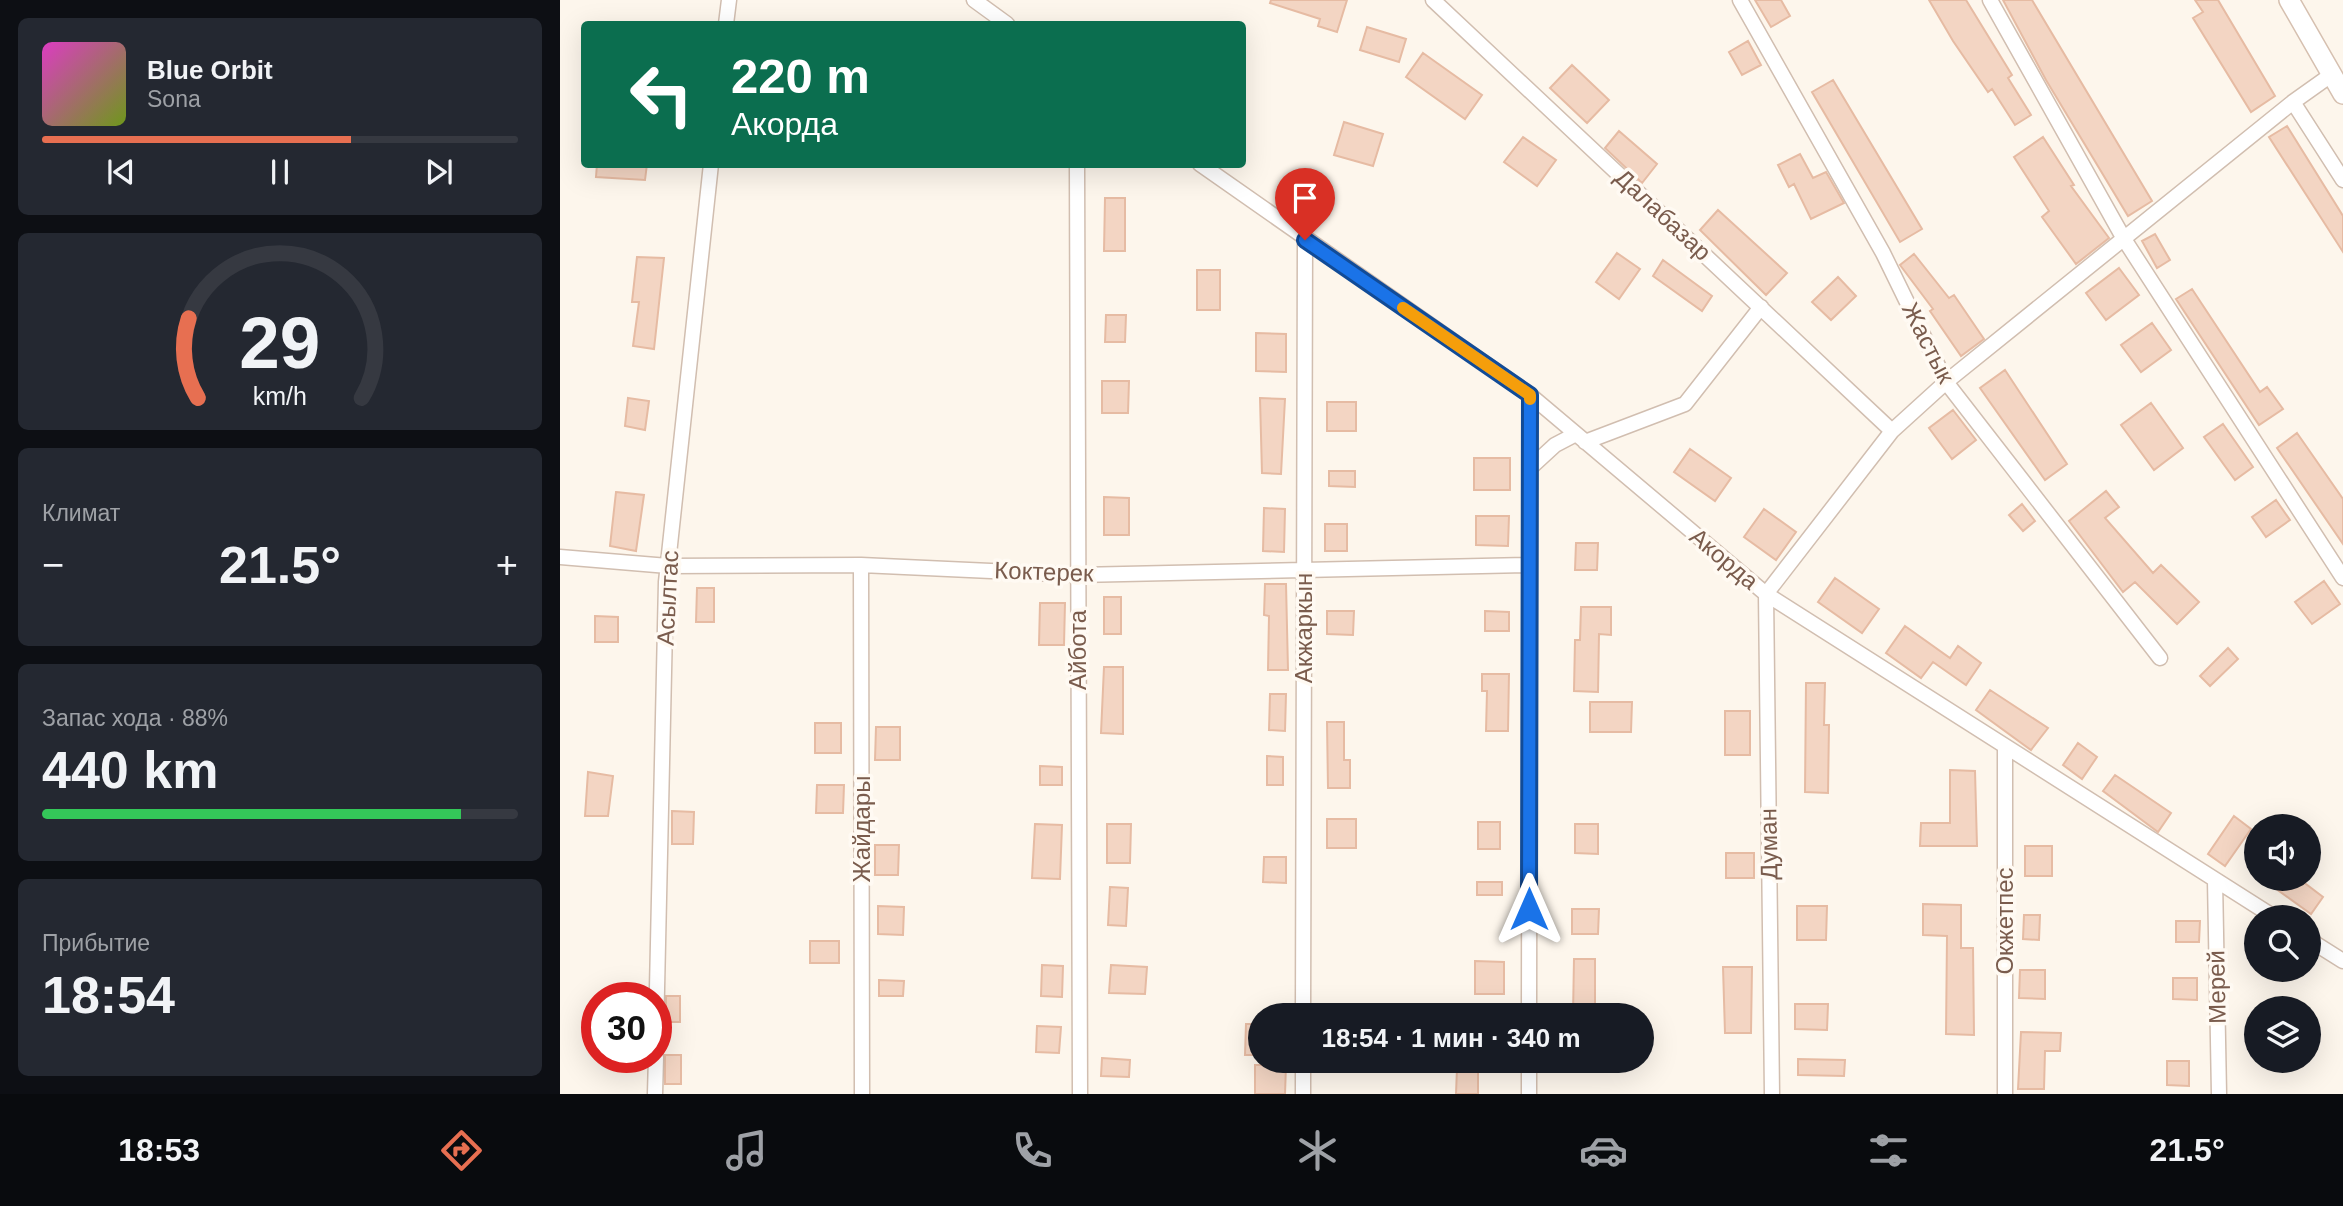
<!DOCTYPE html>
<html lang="ru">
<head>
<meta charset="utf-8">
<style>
  body { margin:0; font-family:Helvetica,sans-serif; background:#242831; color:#f1f3f6; height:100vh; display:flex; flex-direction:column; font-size:26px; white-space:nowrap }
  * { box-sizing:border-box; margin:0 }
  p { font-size:23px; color:#9ea1a6 }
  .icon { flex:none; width:38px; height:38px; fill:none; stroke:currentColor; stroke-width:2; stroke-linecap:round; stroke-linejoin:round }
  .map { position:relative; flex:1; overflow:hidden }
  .side { display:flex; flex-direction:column; gap:18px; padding:18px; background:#0d0f14; width:560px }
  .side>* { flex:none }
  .banner { position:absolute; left:21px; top:21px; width:665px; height:147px; border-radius:7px; box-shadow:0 7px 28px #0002; background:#0b6e4f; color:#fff; overflow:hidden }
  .controls { position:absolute; left:1684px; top:814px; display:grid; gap:14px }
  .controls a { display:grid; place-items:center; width:77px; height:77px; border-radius:50%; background:#171b24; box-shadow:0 7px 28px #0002; font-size:35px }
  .speed { position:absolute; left:21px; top:982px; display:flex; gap:14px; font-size:35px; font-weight:700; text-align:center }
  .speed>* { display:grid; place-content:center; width:91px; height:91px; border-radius:50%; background:#171b24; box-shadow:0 7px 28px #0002; line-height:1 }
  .speed .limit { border:10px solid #d22; background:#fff; color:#111 }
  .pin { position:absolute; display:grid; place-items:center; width:60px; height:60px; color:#fff; margin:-72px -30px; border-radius:50% 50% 50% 0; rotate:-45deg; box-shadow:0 0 7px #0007 }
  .pin .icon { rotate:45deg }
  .me { position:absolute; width:77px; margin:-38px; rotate:0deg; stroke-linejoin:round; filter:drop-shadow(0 0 5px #0008) }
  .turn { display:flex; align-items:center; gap:24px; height:147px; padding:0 35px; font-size:32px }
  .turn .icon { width:91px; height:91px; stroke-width:2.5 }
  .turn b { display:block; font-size:49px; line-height:60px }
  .big { font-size:52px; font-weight:700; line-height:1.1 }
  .side .card { flex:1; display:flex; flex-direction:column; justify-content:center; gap:10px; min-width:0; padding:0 24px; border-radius:10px; background:#242831 }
  .side .dial { align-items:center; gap:0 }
  .dial svg { height:182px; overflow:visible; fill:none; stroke:#363941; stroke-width:7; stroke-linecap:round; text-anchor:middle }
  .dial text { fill:#f1f3f6; stroke:none }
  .song { display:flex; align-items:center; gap:21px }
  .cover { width:84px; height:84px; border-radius:10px; background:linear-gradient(135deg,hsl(310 70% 55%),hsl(80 70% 35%)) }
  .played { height:7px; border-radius:4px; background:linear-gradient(90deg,#e76f51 65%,#363941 65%) }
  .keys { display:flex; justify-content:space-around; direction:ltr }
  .heat { display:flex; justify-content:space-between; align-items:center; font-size:38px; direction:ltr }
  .charge { height:10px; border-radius:5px; background:linear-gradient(90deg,#34c759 88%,#363941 0) }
  .trip { position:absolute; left:688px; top:1003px; width:406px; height:70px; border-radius:35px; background:#171b24; box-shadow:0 7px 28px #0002; font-weight:700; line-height:70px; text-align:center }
  .tabs { display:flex; height:112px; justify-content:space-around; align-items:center; background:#090b0e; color:#9ea1a6 }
  .tabs .icon { width:49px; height:49px }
  .tabs .on { color:#e76f51 }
  .tabs b { font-size:32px; color:#f1f3f6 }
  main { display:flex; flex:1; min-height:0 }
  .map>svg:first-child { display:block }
  .building { fill:#f3d5c3; stroke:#e6bba3; stroke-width:2 }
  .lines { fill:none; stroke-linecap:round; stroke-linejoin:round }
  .minor-casing { stroke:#d1beb0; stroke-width:17 }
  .secondary-casing { stroke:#d6c0b0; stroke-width:22 }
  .minor { stroke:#fff; stroke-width:14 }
  .secondary { stroke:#fff; stroke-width:19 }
  .route-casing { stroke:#114b97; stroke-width:18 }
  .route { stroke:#1a73e8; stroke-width:12 }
  .slow { stroke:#f59e0b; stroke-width:12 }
  .labels { text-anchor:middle; stroke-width:7; stroke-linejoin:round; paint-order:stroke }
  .street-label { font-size:24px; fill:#7a5c4d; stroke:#fffaf3 }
</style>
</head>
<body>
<main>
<section class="side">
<div class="card">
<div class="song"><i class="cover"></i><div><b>Blue Orbit</b><p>Sona</p></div></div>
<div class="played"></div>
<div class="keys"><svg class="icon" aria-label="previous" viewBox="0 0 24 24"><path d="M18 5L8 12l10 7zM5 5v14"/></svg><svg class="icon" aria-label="pause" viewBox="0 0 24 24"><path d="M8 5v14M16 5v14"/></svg><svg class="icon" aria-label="next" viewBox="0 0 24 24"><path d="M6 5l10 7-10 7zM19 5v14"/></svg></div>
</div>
<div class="card dial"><svg viewBox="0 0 100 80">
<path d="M14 69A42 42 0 1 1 86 69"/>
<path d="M14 69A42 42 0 0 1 10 34" stroke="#e76f51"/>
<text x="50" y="56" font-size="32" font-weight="700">29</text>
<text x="50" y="72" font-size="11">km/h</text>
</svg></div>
<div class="card"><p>Климат</p>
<div class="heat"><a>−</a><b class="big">21.5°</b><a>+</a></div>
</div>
<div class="card"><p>Запас хода · 88%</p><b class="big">440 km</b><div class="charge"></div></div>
<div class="card"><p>Прибытие</p><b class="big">18:54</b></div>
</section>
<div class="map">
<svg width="1783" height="1094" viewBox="0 0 1783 1094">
  <rect width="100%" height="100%" fill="#fdf6ec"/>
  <path class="building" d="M711,0H787L777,32L758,26L760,19L710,3Z
    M1195,0H1221L1230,16L1211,27Z
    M1369,0H1406L1452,75L1448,78L1471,115L1455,125L1432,89L1428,92L1393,41Z
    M1443,0H1472L1592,201L1568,216L1486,80Z
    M1635,0H1658L1715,96L1691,112L1633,18L1643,12Z
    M807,27L846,39L839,62L800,50Z
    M1188,41L1201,65L1182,75L1169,52Z
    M863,53L922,95L905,119L846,77Z
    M1012,65L1049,100L1027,123L990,88Z
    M1273,80L1362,229L1340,242L1252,92Z
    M784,122L823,134L813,166L774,155Z
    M1727,126L1783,216V252L1709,137Z
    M1059,131L1097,164L1082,183L1045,148Z
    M963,137L996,160L977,186L944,162Z
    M1483,137L1514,185L1511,186L1549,238L1516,264L1482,217L1489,211L1454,157Z
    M1240,154L1253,178L1266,172L1284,203L1251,219L1234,184L1229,187L1218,165Z
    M37,164H87L85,180L36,177Z
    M545,198H565V251H544Z
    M1158,210L1227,273L1206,295L1140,230Z
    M1595,234L1610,260L1597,268L1582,241Z
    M1057,253L1080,269L1059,299L1036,282Z
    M1354,254L1389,298L1394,295L1424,339L1401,356L1370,311L1373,309L1340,265Z
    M77,257L104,258L94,349L73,346L79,302H72Z
    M1103,260L1152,296L1142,311L1093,276Z
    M1559,268L1579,295L1546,320L1526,293Z
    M637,270H660V310H637Z
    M1278,277L1296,296L1271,320L1252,302Z
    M1632,289L1700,392L1707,387L1723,409L1699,425L1616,299Z
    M546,315H566L565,342H545Z
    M1592,323L1611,350L1581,372L1561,345Z
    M696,333L726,334V372L696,371Z
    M1445,370L1507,464L1485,480L1420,388Z
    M542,381H569L568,413H542Z
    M68,398L89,401L85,430L65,426Z
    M700,398L725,399L721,474L702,473Z
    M767,402H796V431H767Z
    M1591,403L1623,448L1594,470L1561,425Z
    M1393,410L1416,440L1392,459L1369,428Z
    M1663,424L1693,467L1675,480L1644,437Z
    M1737,433L1783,499V544L1717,448Z
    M1130,449L1171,478L1155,501L1114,472Z
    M914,458H950V490H914Z
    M769,471H795V487L769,486Z
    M1546,491L1559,507L1545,518L1593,573L1601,565L1639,602L1617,624L1575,582L1563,592L1509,521Z
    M56,492L84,495L76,551L50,546Z
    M544,497L569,498V535H544Z
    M1716,500L1730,520L1706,537L1692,517Z
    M1462,504L1475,521L1463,531L1449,515Z
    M704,508L725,509L724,552L703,551Z
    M1204,509L1236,532L1216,560L1184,537Z
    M916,516H949L948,546L916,545Z
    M765,524H787V551H765Z
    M1016,543H1038L1037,570H1015Z
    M1275,578L1319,609L1302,633L1258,602Z
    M1764,581L1780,604L1752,624L1735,602Z
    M705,584H726L728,670H708L709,616L704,615Z
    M137,588H154V622H136Z
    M544,597H561V634H544Z
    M480,603H505L504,645H479Z
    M1021,607H1051V635L1039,634L1038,692L1014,691L1015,640H1020Z
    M767,611H794L793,635L767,634Z
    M925,611L949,612V631H925Z
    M35,616L58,617V642H35Z
    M1345,626L1390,658L1398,646L1421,663L1406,685L1373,662L1361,678L1326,653Z
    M1668,648L1678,659L1650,686L1640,676Z
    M544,667H563V734L541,733Z
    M922,674H949L948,731H926L927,691H922Z
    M1246,683H1265L1264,725H1269L1268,793L1245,792Z
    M1430,690L1488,728L1471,750L1416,710Z
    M710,694H726L725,731L709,730Z
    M1030,702H1072L1071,732H1030Z
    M1165,711H1190V755H1165Z
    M767,722H784V760H790V788H768Z
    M255,723H281V753H255Z
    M316,727H340V760H315Z
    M1518,743L1537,757L1522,779L1503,765Z
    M707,756L723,757V785H707Z
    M480,766L502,767V785H480Z
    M1390,770L1415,771L1417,846H1360L1361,823H1390Z
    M28,772L53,776L48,816H25Z
    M1555,775L1611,813L1598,832L1543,791Z
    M257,785H284L283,813H256Z
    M112,811L134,812L133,844H112Z
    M1674,816L1691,829L1665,866L1648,854Z
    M767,819H796V848H767Z
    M918,822H940V849H918Z
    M475,824L502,825L500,879L472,878Z
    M547,824H571L570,863H547Z
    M1015,824H1038V854L1015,853Z
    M315,845H339L338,875H315Z
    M1465,846H1492V876H1465Z
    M1166,853H1194V878H1166Z
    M704,857H726V883L703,882Z
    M1701,878H1738L1763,897L1751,914Z
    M917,882H942V895H917Z
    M550,887L568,888L566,926L548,925Z
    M1363,904L1401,905V948H1413L1414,1035L1386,1034L1387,936L1363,935Z
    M318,906L344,907L343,935L318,934Z
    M1237,906H1267L1266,940H1237Z
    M1012,909H1039L1038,934H1012Z
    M1464,915H1480L1479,940L1463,939Z
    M1616,921H1640L1639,942H1616Z
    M250,941H279V963H250Z
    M1014,959H1035V1015H1013Z
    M915,961L944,962V994H915Z
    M482,965L503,966L502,997L481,996Z
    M551,965L587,967L585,994L549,993Z
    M1163,967H1192L1191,1033H1165Z
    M1460,970H1485V999L1459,998Z
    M1613,978H1637V1000L1613,999Z
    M319,980L344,981L343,996H319Z
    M106,996H120V1022H106Z
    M1235,1004H1268L1267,1030L1235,1029Z
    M686,1024H700V1055H685Z
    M477,1026L501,1027L499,1053L476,1052Z
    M1461,1032L1501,1033L1500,1051H1485L1484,1089H1458Z
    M105,1055H121V1084H105Z
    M542,1058L570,1060L569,1077L541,1076Z
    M1238,1059L1285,1060L1284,1076L1238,1075Z
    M1607,1061H1629V1086L1607,1085Z
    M695,1065H726L725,1094H695Z
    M897,1068H918V1094H896Z"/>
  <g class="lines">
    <defs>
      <path id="minor" d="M414,0L447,24
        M873,0L1332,431
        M1180,0L1323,253L1386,382L1600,658
        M1430,0L1564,239L1783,578
        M166,24L169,0
        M1733,102L1783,180
        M517,164L520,1094
        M640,164L970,395L1206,594L1714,917
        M1025,442L1125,404L1201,307
        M970,468L995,445L1016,434
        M0,557L108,566L301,565L518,575L969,565
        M301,565L302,1094
        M1655,880L1659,1094
        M1748,939L1783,961
        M743,1015L745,240
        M969,1015L970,395
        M96,1034L106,582L151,164
        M95,1094L96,1057
        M743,1094V1060
        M969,1094V1060
        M1212,1094L1206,594L1332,431L1386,382L1733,102L1771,75
        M1445,1094V748"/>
      <path id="secondary" d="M1729,0L1783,94"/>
    </defs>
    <use href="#minor" class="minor-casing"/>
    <use href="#secondary" class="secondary-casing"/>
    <use href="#minor" class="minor"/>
    <use href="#secondary" class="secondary"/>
  </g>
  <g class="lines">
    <defs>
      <path id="route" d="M745,240L970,395L969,909"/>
    </defs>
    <use href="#route" class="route-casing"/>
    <use href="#route" class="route"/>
    <path class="slow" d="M843,308L970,395V399"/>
  </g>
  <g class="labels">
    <g class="street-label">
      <text transform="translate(1103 215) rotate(43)" y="8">Далабазар</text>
      <text transform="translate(1368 343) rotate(63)" y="8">Жастык</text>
      <text transform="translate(1164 559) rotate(40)" y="8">Акорда</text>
      <text transform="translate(484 572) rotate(2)" y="8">Коктерек</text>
      <text transform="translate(108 598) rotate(-87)" y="8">Асылтас</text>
      <text transform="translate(744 628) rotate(-90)" y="8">Акжаркын</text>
      <text transform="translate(518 650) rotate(-90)" y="8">Айбота</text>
      <text transform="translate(302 829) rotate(-90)" y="8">Жайдары</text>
      <text transform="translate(1209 844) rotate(-91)" y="8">Думан</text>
      <text transform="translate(1445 921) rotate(-90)" y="8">Окжетпес</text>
      <text transform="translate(1657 987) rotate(-91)" y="8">Мерей</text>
    </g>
  </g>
</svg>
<div class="controls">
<a><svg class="icon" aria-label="sound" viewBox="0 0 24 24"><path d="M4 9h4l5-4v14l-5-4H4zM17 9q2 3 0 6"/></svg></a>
<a><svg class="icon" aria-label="search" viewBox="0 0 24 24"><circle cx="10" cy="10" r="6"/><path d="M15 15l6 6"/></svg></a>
<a><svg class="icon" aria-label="layers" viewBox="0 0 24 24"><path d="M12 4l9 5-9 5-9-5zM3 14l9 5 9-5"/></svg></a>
</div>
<div class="speed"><div class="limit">30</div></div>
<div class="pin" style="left:745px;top:240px;background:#d93025"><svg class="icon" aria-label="arrive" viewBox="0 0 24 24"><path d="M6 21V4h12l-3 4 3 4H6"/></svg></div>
<svg class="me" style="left:969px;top:909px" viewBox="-20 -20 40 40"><path d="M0-17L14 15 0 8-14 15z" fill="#1a73e8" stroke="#fff" stroke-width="4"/></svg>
<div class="trip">18:54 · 1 мин · 340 m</div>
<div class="banner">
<div class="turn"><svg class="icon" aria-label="left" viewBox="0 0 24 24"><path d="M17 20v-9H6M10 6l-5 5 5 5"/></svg><div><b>220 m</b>Акорда</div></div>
</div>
</div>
</main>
<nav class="tabs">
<b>18:53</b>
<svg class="icon on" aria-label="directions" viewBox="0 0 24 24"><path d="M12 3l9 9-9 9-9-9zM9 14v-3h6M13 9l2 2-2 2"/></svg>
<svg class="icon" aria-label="music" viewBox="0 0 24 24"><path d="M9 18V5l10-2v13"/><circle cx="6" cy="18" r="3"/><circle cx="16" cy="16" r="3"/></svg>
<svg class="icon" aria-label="phone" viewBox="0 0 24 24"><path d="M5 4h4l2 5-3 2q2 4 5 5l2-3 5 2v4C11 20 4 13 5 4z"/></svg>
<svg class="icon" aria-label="climate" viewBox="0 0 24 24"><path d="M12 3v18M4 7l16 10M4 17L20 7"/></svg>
<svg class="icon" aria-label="car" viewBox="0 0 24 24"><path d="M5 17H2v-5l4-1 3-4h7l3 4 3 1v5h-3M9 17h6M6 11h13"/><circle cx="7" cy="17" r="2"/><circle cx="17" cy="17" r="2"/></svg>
<svg class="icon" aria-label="filters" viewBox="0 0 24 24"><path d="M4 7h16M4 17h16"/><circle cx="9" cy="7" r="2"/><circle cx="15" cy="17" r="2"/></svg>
<b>21.5°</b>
</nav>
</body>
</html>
